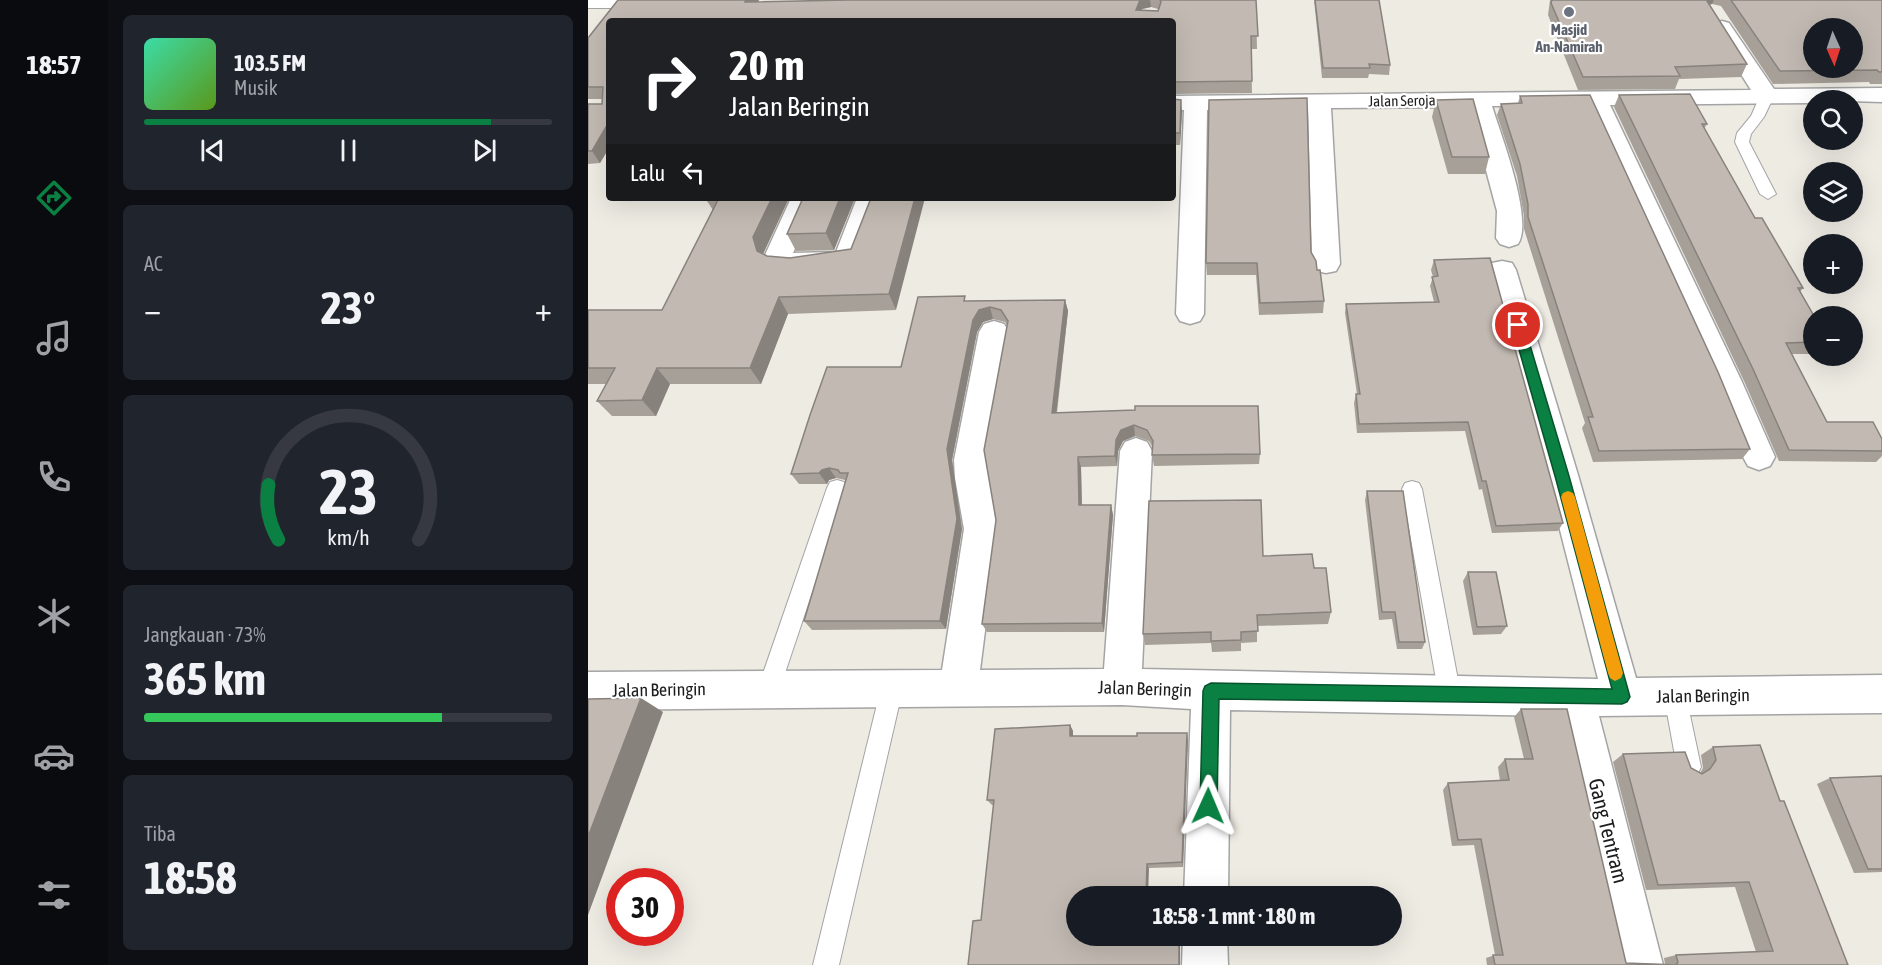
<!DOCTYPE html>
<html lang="id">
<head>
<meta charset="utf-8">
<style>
  body { margin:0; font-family:"Asap Condensed",sans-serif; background:#20242c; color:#f1f3f6; height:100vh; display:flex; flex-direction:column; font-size:22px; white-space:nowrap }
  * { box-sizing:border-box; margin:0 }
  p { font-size:20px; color:#9ea1a6 }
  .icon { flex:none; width:33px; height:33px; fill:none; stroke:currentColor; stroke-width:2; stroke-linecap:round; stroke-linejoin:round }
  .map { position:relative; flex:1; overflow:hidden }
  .panel { display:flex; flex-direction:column; gap:15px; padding:15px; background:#0d0f14; width:480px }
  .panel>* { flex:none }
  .top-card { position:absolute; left:18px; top:18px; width:570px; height:183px; border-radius:6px; box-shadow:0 6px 24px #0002; background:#202124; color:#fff; overflow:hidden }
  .needle { width:39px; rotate:177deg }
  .controls { position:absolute; left:1215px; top:18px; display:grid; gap:12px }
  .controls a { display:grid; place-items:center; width:60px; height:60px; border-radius:50%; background:#171b24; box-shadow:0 6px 24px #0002; font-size:30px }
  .speed { position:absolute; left:18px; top:868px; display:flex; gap:12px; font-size:30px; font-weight:700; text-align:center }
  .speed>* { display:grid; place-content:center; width:78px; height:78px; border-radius:50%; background:#171b24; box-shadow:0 6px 24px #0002; line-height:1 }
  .speed .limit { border:9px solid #d22; background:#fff; color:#111 }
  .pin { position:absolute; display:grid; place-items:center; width:51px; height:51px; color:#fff; margin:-26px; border:3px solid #fff; border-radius:50%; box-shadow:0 2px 6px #0007 }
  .me { position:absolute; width:66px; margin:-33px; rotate:1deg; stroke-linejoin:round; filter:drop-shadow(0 0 4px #0008) }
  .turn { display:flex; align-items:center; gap:21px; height:126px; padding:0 24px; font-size:27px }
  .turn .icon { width:78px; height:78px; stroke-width:2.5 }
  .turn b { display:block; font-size:42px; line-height:51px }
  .then { display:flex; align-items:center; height:57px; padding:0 24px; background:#0003; gap:12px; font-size:22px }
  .big { font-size:45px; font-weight:700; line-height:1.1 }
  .panel .tile { flex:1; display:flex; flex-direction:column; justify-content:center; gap:9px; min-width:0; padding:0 21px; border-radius:9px; background:#20242c }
  .panel .dial { align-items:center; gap:0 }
  .dial svg { height:156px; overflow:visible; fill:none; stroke:#363941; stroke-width:7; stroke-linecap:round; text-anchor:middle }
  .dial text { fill:#f1f3f6; stroke:none }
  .song { display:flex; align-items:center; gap:18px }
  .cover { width:72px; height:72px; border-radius:9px; background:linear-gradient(135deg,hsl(160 70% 55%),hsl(90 70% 35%)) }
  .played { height:6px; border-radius:3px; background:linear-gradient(90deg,#0b8043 85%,#363941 85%) }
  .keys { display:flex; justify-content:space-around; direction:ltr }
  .heat { display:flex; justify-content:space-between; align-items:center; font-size:33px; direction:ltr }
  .charge { height:9px; border-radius:4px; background:linear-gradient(90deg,#34c759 73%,#363941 0) }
  .trip { position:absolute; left:478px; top:886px; width:336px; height:60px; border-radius:30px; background:#171b24; box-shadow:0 6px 24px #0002; font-weight:700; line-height:60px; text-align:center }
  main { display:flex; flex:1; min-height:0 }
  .dock { display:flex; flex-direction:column; width:108px; justify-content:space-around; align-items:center; background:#090b0e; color:#9ea1a6 }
  .dock .icon { width:42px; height:42px }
  .dock .current { color:#0b8043 }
  .dock b { font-size:27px; color:#f1f3f6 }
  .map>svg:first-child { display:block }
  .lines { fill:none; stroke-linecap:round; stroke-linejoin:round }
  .service-casing { stroke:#a4a4a4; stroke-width:2 }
  .minor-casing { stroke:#a4a4a4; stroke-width:3 }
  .service { fill:#fff; fill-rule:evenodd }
  .minor { fill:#fff; fill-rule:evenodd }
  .wall { fill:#a7a099; fill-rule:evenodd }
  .shaded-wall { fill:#88827d }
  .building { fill:#c2bab2; stroke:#88827d; stroke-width:1.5; fill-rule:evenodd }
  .route { fill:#0b8043; stroke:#07532c; stroke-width:1.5 }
  .slow { fill:#f59e0b }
  .worship-dot { fill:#6b7280; stroke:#fff; stroke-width:2 }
  .labels { text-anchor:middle; stroke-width:4.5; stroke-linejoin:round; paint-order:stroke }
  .far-worship-label { font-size:15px; font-weight:bold; fill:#5b616d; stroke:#fff }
  .far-street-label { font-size:15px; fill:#1d1d1d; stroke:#fff }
  .street-label { font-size:18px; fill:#1d1d1d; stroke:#fff }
  .near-street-label { font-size:21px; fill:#1d1d1d; stroke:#fff }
</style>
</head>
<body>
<main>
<nav class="dock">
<b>18:57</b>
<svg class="icon current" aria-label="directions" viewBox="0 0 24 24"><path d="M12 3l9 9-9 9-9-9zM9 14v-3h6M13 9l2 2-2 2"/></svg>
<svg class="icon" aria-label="music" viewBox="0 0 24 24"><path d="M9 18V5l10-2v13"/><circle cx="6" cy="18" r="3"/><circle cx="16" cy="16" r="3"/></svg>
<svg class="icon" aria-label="phone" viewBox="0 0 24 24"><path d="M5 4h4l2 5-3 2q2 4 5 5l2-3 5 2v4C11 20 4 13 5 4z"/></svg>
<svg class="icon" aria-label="climate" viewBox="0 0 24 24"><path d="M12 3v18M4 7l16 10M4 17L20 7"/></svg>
<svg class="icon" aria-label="car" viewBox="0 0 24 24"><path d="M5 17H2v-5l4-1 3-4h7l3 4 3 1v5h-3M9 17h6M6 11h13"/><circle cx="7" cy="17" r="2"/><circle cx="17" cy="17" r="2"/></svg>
<svg class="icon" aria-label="filters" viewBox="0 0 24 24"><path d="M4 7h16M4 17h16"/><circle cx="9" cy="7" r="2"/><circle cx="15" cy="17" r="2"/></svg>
</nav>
<section class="panel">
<div class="tile">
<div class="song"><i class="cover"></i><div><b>103.5 FM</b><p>Musik</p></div></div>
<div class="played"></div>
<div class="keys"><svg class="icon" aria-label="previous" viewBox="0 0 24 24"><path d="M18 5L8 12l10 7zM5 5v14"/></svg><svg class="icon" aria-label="pause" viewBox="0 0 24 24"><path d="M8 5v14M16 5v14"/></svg><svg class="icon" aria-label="next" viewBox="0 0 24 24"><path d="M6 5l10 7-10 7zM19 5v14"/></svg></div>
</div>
<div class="tile"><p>AC</p>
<div class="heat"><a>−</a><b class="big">23°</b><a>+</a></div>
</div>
<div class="tile dial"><svg viewBox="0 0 100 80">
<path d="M14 69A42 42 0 1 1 86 69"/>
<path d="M14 69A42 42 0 0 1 9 41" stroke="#0b8043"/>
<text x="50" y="56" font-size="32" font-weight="700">23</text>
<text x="50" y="72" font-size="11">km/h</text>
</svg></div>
<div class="tile"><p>Jangkauan · 73%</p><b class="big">365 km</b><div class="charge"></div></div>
<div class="tile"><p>Tiba</p><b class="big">18:58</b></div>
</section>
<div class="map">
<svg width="1294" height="965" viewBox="0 0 1294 965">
  <rect width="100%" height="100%" fill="#eeebe3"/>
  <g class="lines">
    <defs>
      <path id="service" d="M0,0H41L36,7L32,8H0Z
        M1179,92L1186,96L1176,117L1163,134L1161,142L1188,194L1180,199L1172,194L1147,142L1149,133L1163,116L1172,96Z
        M249,480L256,482L259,488L192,688L189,696L181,699L173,696L170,688L239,488L242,482Z
        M824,481L831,483L834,489L873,696L870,704L862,707L854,704L851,696L814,489L817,483Z
        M304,677L312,680L315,688L251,965H225L293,688L296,680Z
        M1087,685L1095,688L1098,696L1113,767L1109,775L1101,779L1093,775L1089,767L1076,696L1079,688Z"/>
      <path id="minor" d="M1134,21L1141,23L1186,89L1294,88V102L1226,100V103L1022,105L1154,382L1187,457L1182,466L1171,470L1160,466L1155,457L1124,382L999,105L904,106C913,135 946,220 930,244L921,247L912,244L908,238L909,211L881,107L743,108L752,264L748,271L738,273L728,271L724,264L720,108L619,110L616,314L612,321L602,324L592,321L588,314L596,110H585V96L1163,90L1123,27L1127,23Z
        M203,198H229L205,253L248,252L269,198H295L269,265C249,270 198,279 181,267L177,255Z
        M914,261L924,263L928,270L990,475L1048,678L1294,675V713L1011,716L1075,965H1029L972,716L642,710L640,897H596L603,709L534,705L0,710V672L354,670L376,529L367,478L366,460L391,332L396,324L406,321L416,324L421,332L398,460L410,529L392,670L516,669L532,451L537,442L548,438L559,442L564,451L554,669L1010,679L958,475L900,270L904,263Z
        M595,936H639L640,965H594Z"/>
    </defs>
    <use href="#service" class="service-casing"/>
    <use href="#minor" class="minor-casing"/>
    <use href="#service" class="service"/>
    <use href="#minor" class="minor"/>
  </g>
  <path class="wall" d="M30,0H171L170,2L261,0H668L669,49H663L664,93L585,94V21H21V148L12,163L0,164V104H14V99H0V38ZM563,7L570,9V11L554,10V9Z
    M726,0H791L802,65L801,75L781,74L780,78H734Z
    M962,0H1294V84H1282L1281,82L1185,84L1133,6L1124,4L1121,5L1159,64L1153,77L1091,79L1087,89L990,90L960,15Z
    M1031,95L1119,124L1116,129L1167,218L1215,288L1212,292L1226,316V354H1204L1239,422L1294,439V456L1288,462L1191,461L1156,381L1026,107Z
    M932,96L1162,449L1154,459L1005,462L994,428L997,423L936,229V216L929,176L909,115L913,104L930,103Z
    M585,99L594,112L592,145H585Z
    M848,100L901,157L897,174H860L844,117Z
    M117,198H201L175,254L179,256L202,258L263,249L283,198L308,310L200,314L173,384H82L68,416H24L9,401L18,384H0V310H74L125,210Z
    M215,198H267L246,250L208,251L199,234Z
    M723,252L736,301L735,313L671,315L668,275H619L618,263Z
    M846,260L975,523L970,531L904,533L894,489L891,490L877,431L769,433L766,403L768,394H769L757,313L758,304L846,302L842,286L845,277L843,270Z
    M477,300L480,311L469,413L547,410L672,454L671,464L566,466L564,455L565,448L561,441L547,436L535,441L530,451L529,466L493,467L494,505H523L525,515L516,632H399L394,624L408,520L419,325L417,322L405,319L395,322L389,332L364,460L374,529L358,629L224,630L216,621L258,481L257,480L248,478L241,480L239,484H211L203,474L379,301Z
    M779,491L837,642L834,649H809L804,619L791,620L777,500Z
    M675,556L743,612L740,624L669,626V642L653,643V651L624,652L623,643L557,645L555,634Z
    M880,572L919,626L913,634L885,635L875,581Z
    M933,709L1038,963L1077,964L1076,958L1088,955L1168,952L1147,887L1058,890L1025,762L1035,754L1103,768L1112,773L1115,768L1113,755L1125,747L1192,801L1260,965H899L898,958L907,955L886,845L864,846L855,790L860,783L912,781L910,767L917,759H936L926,717Z
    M482,725L485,731V736L600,739L595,867L561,868L404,805L399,800Z
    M1294,776V872L1266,873L1229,784L1242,778Z"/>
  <path class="shaded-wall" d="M158,0H171L163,14L157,2Z
    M552,0H562L563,7L554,9L550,21L548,10Z
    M1119,0H1126L1124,4L1117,6Z
    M593,100L594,112L592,145V133Z
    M21,122V148L12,163L4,151Z
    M184,198H201L175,254L169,251L165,237Z
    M252,198H267L246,250L238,233Z
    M327,198H337L308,310L301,294Z
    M191,297L200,314L173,384L162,368Z
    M477,300L480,311L467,424L464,413Z
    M402,307L405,319L395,322L389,332L364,460L374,529L358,629L352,621L359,449L385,320L391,310Z
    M69,368L82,384L68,416L54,400Z
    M546,425L547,436L535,441L530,451L529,466L527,456L528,440L533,430Z
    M490,457L493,467L494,515L491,505Z
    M241,468L248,478L241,480L239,484L231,473L234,470Z
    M523,505L525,515L516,632L514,623Z
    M53,698L75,712L0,915V837Z
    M482,725L485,731V742L482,736Z
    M599,733L600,739L595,867L594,862Z
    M559,864L561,868L560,897H558Z
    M591,936H592V965H591Z"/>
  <path class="building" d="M30,0H158L157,2L261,0H552L548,10L570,11L573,2L572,0H668L670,36H663L664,81L585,82V21H21V122L4,151H0V104H14L15,87H0V38Z
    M727,0H791L802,65L781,64L782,68H735Z
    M964,0H1119V1L1159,64L1087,67L1092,76L995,77L963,3Z
    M1143,0H1294V72H1291L1289,70L1192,71ZM1226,28H1264V68H1226Z
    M1102,94L1119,124H1114L1167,218H1174L1215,288H1210L1226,316V342L1198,343L1239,422H1285L1294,439V451L1201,450L1165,369L1031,95Z
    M1002,95L1130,372L1162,449L1011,451L1000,417H1005L940,217V204L932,164L913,104L934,103L932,96Z
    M719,98L723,252L728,261L729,270H732L736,301L672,303L669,263H618L621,100Z
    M585,99L593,100L592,133H585Z
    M885,99L901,157H864L848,100Z
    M131,198H184L165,237L169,251L179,256L202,258L263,249L283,198H327L301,294L191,297L162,368H69L54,400L9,401L27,368H0V310H74Z
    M215,198H252L238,233L199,234Z
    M902,258L975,523L908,526L898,481H894L880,422L771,424L768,394H772L758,304L851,302L844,277L850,276L846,260Z
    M377,296L376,301L477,300L464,413L547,410V406H670L672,454L564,455L565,441L559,430L546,425L533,430L528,440L527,456L490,457L491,505H523L514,623L394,624L408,520L396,450L420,321L413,310L402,307L391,310L385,320L359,449L369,519L352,621H216L260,473H252L250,470L241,468L234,470L231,473L203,474L222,415L239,367H313L330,297Z
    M779,491H815L837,642H811L807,612H794Z
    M673,500L675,556L724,554L726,568H738L743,612L669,615L670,631L653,632V640L623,641V632L555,634L561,501Z
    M880,572H908L919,626L889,627Z
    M53,698L0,837V699Z
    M933,709H979L1038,963L1088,965L1090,962L1088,955L1185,951L1161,882L1070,885L1035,754L1097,752L1103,768L1114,774L1122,769L1128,760L1125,747L1172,745L1192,801H1196L1260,965H907L905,955H915L893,839L870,840L860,783L921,780L917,759H945Z
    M482,725V736H549V733H599L594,862L559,864L558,897H489V936H591V965H380L385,921L393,920L398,873L406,800H399L407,729Z
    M1294,776V869H1280L1242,778Z"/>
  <path class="route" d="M930,321L936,325L981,476L1042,697L1039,702L1034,704L631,699L629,806L626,812L620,814L614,812L612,806L615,691L617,686L623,683L1024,689L967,476L924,325Z"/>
  <path class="slow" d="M980,491L985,493L987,497L1035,673L1033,678L1027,681L1022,678L1020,673L973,497L975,493Z"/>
  <circle class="worship-dot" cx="981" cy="12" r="6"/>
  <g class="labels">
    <g class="far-worship-label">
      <text x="981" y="35">Masjid<tspan x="981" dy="17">An-Namirah</tspan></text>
    </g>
    <g class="far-street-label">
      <text transform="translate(814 101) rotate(-1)" y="5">Jalan Seroja</text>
    </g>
    <g class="street-label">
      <text transform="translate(557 689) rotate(2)" y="6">Jalan Beringin</text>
      <text transform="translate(71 690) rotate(-1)" y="6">Jalan Beringin</text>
      <text transform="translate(1115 696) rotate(-1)" y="6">Jalan Beringin</text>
    </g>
    <g class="near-street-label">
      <text transform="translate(1020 831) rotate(76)" y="7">Gang Tentram</text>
    </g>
  </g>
</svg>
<div class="controls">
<a><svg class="needle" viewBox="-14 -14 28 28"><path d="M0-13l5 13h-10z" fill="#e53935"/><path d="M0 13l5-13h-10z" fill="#9ea1a6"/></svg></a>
<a><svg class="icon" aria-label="search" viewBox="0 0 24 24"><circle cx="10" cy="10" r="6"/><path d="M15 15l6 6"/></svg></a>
<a><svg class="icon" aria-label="layers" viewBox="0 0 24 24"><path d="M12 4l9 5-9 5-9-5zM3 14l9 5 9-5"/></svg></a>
<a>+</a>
<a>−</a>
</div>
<div class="speed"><div class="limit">30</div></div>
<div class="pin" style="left:930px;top:325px;background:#d93025"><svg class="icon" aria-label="arrive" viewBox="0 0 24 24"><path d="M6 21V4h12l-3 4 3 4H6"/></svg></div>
<svg class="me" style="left:620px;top:806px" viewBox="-20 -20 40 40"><path d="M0-17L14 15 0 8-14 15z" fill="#0b8043" stroke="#fff" stroke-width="4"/></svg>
<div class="trip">18:58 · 1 mnt · 180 m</div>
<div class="top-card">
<div class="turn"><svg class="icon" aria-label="right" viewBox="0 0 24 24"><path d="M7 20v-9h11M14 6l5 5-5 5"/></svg><div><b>20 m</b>Jalan Beringin</div></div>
<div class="then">Lalu<svg class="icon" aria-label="left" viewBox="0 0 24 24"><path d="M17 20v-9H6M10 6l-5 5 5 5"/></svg></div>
</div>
</div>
</main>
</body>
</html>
